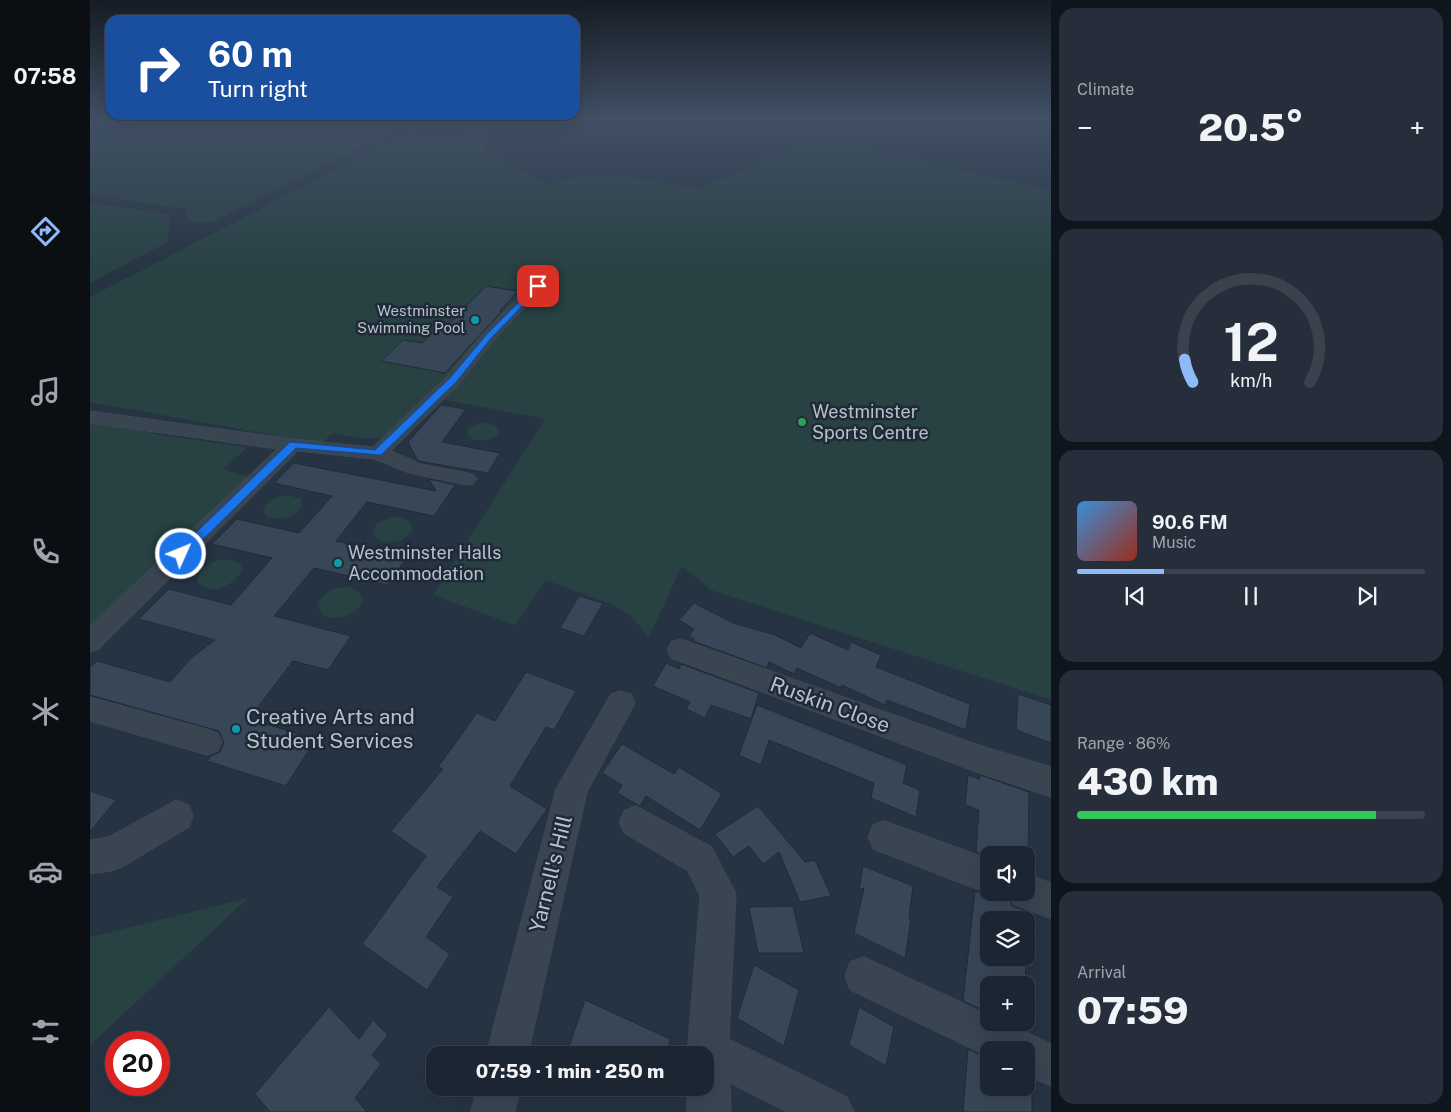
<!DOCTYPE html>
<html lang="en">
<head>
<meta charset="utf-8">
<style>
  body { margin:0; font-family:"Public Sans",sans-serif; background:#252e3a; color:#f1f3f6; height:100vh; display:flex; flex-direction:column; font-size:19px; white-space:nowrap }
  * { box-sizing:border-box; margin:0 }
  p { font-size:16px; color:#a0a5ac }
  .icon { flex:none; width:28px; height:28px; fill:none; stroke:currentColor; stroke-width:2; stroke-linecap:round; stroke-linejoin:round }
  .map { position:relative; flex:1; overflow:hidden }
  .drawer { display:flex; flex-direction:column; gap:8px; padding:8px; background:#0f151c; width:400px }
  .drawer>* { flex:none }
  .banner { position:absolute; left:15px; top:15px; width:475px; height:105px; border-radius:15px; box-shadow:0 5px 20px #0002,0 0 0 1px #3a434d; background:#1a4fa0; color:#fff; overflow:hidden }
  .buttons { position:absolute; left:890px; top:846px; display:grid; gap:10px }
  .buttons a { display:grid; place-items:center; width:55px; height:55px; border-radius:10px; background:#1c2632; box-shadow:0 5px 20px #0002,0 0 0 1px #3a434d; font-size:25px }
  .speed { position:absolute; left:15px; top:1031px; display:flex; gap:10px; font-size:25px; font-weight:700; text-align:center }
  .speed>* { display:grid; place-content:center; width:65px; height:65px; border-radius:50%; background:#1c2632; box-shadow:0 5px 20px #0002,0 0 0 1px #3a434d; line-height:1 }
  .speed .limit { border:8px solid #d22; background:#fff; color:#111 }
  .pin { position:absolute; display:grid; place-items:center; width:42px; height:42px; color:#fff; margin:-21px; border-radius:10px; box-shadow:0 2px 8px #0006 }
  .me { position:absolute; width:55px; margin:-28px; rotate:46deg; stroke-linejoin:round; filter:drop-shadow(0 0 4px #0008) }
  .turn { display:flex; align-items:center; gap:18px; height:105px; padding:0 20px; font-size:22px }
  .turn .icon { width:65px; height:65px; stroke-width:2.5 }
  .turn b { display:block; font-size:35px; line-height:42px }
  .big { font-size:38px; font-weight:800; line-height:1.1 }
  .drawer .card { flex:1; display:flex; flex-direction:column; justify-content:center; gap:8px; min-width:0; padding:0 18px; border-radius:15px; background:#252e3a }
  .drawer .dial { align-items:center; gap:0 }
  .dial svg { height:130px; overflow:visible; fill:none; stroke:#3a434d; stroke-width:7; stroke-linecap:round; text-anchor:middle }
  .dial text { fill:#f1f3f6; stroke:none }
  .song { display:flex; align-items:center; gap:15px }
  .cover { width:60px; height:60px; border-radius:8px; background:linear-gradient(135deg,hsl(210 70% 55%),hsl(10 70% 35%)) }
  .played { height:5px; border-radius:2px; background:linear-gradient(90deg,#8fbafa 25%,#3a434d 25%) }
  .keys { display:flex; justify-content:space-around; direction:ltr }
  .heat { display:flex; justify-content:space-between; align-items:center; font-size:28px; direction:ltr }
  .charge { height:8px; border-radius:4px; background:linear-gradient(90deg,#34c759 86%,#3a434d 0) }
  .trip { position:absolute; left:336px; top:1046px; width:288px; height:50px; border-radius:15px; background:#1c2632; box-shadow:0 5px 20px #0002,0 0 0 1px #3a434d; font-weight:800; line-height:50px; text-align:center }
  main { display:flex; flex:1; min-height:0 }
  .menu { display:flex; flex-direction:column; width:90px; justify-content:space-around; align-items:center; background:#0b0f14; color:#a0a5ac }
  .menu .icon { width:35px; height:35px }
  .menu .selected { color:#8fbafa }
  .menu b { font-size:22px; color:#f1f3f6 }
  .map>svg:first-child { display:block }
  .green { fill:#284143 }
  .lines { fill:none; stroke-linecap:round; stroke-linejoin:round }
  .stream { stroke:#182a41; stroke-width:2.5 }
  .building { fill:#384758; stroke:#212c39 }
  .minor-casing { stroke:#444e5b; stroke-width:1 }
  .minor { fill:#3a4552; fill-rule:evenodd }
  .route { fill:#1a73e8; stroke:#114b97 }
  .culture-dot { fill:#0f9aa8; stroke:#1f2a37; stroke-width:2 }
  .leisure-dot { fill:#2e9e5b; stroke:#1f2a37; stroke-width:2 }
  .labels { text-anchor:middle; stroke-width:5; stroke-linejoin:round; paint-order:stroke }
  .far-poi-label { font-size:15px; fill:#b8c0cc; stroke:#1f2a37; text-anchor:end }
  .poi-label { font-size:18px; fill:#b8c0cc; stroke:#1f2a37; text-anchor:start }
  .near-street-label { font-size:21px; fill:#b8c0cc; stroke:#1f2a37 }
  .near-poi-label { font-size:21px; fill:#b8c0cc; stroke:#1f2a37; text-anchor:start }
</style>
</head>
<body>
<main>
<nav class="menu">
<b>07:58</b>
<svg class="icon selected" aria-label="directions" viewBox="0 0 24 24"><path d="M12 3l9 9-9 9-9-9zM9 14v-3h6M13 9l2 2-2 2"/></svg>
<svg class="icon" aria-label="music" viewBox="0 0 24 24"><path d="M9 18V5l10-2v13"/><circle cx="6" cy="18" r="3"/><circle cx="16" cy="16" r="3"/></svg>
<svg class="icon" aria-label="phone" viewBox="0 0 24 24"><path d="M5 4h4l2 5-3 2q2 4 5 5l2-3 5 2v4C11 20 4 13 5 4z"/></svg>
<svg class="icon" aria-label="climate" viewBox="0 0 24 24"><path d="M12 3v18M4 7l16 10M4 17L20 7"/></svg>
<svg class="icon" aria-label="car" viewBox="0 0 24 24"><path d="M5 17H2v-5l4-1 3-4h7l3 4 3 1v5h-3M9 17h6M6 11h13"/><circle cx="7" cy="17" r="2"/><circle cx="17" cy="17" r="2"/></svg>
<svg class="icon" aria-label="filters" viewBox="0 0 24 24"><path d="M4 7h16M4 17h16"/><circle cx="9" cy="7" r="2"/><circle cx="15" cy="17" r="2"/></svg>
</nav>
<div class="map">
<svg width="961" height="1112" viewBox="0 0 961 1112">
  <rect width="100%" height="100%" fill="#263342"/>
  <path class="green" d="M0,119H325L123,222H98L96,209L0,195Z
    M339,119H404L396,126L394,150L458,184L493,176L545,178L609,189L727,138L961,190V700L621,590L592,566L559,637L541,616L523,605L456,580L425,625L343,595L455,419L350,399L296,438H269L243,433L231,444L0,402V297L295,145L358,147L300,141L318,137L348,139L360,134L371,136L388,126L346,122L324,134L312,133Z
    M0,203L81,214L78,242L0,283Z
    M0,420L76,436L158,447L133,469L163,478L0,626Z
    M394,422L407,426L409,434C400,442 387,443 378,436L377,433L379,427Z
    M197,495L211,499L212,507C204,518 189,522 176,516L173,509C178,499 187,496 197,495Z
    M305,516L320,521L323,529C316,542 300,545 287,539L283,532L287,523Z
    M136,559L142,560L151,565L152,569C147,585 118,598 107,581C108,567 123,561 136,559Z
    M260,587C291,599 255,627 232,615L227,605C233,591 246,586 260,587Z
    M158,898L0,1045V937Z"/>
  <g class="lines">
    <path class="stream" d="M0,132L84,119"/>
  </g>
  <path class="building" d="M396,286L428,291L410,311H412L355,373L291,361L313,340L332,343L342,333L355,328Z
    M351,405L376,409L352,442L410,453L398,473L328,461L318,442Z
    M204,463L346,491L339,479L365,485L344,516L277,502L246,541L317,557L297,585L224,568L184,616L261,636L238,670L203,661L159,719L226,739L196,786L117,761L121,756L130,752L134,743L129,731L0,695V667L7,661L80,682L101,658L125,640L49,619L79,589L141,605L182,558L122,544L147,519L209,533L242,496L184,483Z
    M489,596L513,603L494,636L470,628Z
    M604,603L643,623L685,635L711,648L720,633L758,650L761,642L791,655L786,667L880,704L876,730L797,700L795,705L752,685L751,688L707,668L704,674L679,662L677,668L603,641L604,639L599,636L604,629L589,620Z
    M576,663L589,669L591,664L669,693L661,719L621,705L615,718L596,709L600,702L563,686Z
    M436,672L486,691L464,730L456,727L420,786L457,809L426,854L390,831L347,887L363,897L336,937L360,954L337,990L272,944L336,856L301,831L353,769L348,767L387,713L405,721Z
    M928,694L961,705V743L926,730Z
    M667,705L817,765L813,783L830,790L826,817L781,798L784,783L679,740L671,765L649,755Z
    M532,744L584,774L589,767L632,794L610,830L556,796L550,806L527,793L532,785L512,773Z
    M878,775L890,779V775L939,792L938,855H894L886,852L889,810L875,805Z
    M0,791L26,800L0,832Z
    M668,806L715,862L725,860L741,896L710,902L689,852L673,864L659,846L643,857L625,834Z
    M773,866L823,886L819,918L821,919L815,958L764,933L774,888L769,890Z
    M885,891L898,896L906,892H917L922,906L939,912V920H899V958H936L935,985H899V1013L873,1001Z
    M703,906L714,953H668L659,907Z
    M664,965L709,990L694,1046L647,1018Z
    M495,1000L580,1039L576,1055H476Z
    M239,1007L269,1039L283,1020L298,1035L282,1055L291,1064L265,1098L277,1112H180L165,1094Z
    M769,1007L804,1027L796,1066L759,1045Z
    M878,1049L899,1059V1088H942V1112H873Z"/>
  <g class="lines">
    <defs>
      <path id="minor" d="M448,282L455,286L453,289L406,338L370,383L301,451L331,464L383,474L387,479L383,484L376,485L319,473L284,459L208,451L9,649L0,652V626L187,449L0,423V411L203,439L283,447L358,375L394,332L443,283Z
        M591,639L889,745L961,767V797L889,773L581,658L577,650L581,642Z
        M531,691L541,694L545,703L497,792L438,1055H396L466,789L521,694Z
        M0,697L117,729L128,733L132,742L128,751L117,755L0,721Z
        M87,800L99,805L103,816L99,827L34,866L22,871L0,874V840L18,837Z
        M546,806L622,847L646,894L639,1039L757,1097L764,1112H697L640,1083L641,1112H597V1088H615V1055H597L610,896L598,871L534,833L529,822L534,811Z
        M795,821L899,859V892H904L899,894L783,849L778,837L783,825Z
        M936,873L961,883V919L923,904L919,892H936Z
        M774,957L899,1015V1022H916L961,1044V1086L936,1075V1050H899V1057L760,990L755,976L760,962Z
        M388,1088H430L425,1112H381Z"/>
    </defs>
    <use href="#minor" class="minor-casing"/>
    <use href="#minor" class="minor"/>
  </g>
  <linearGradient id="sky" x2="0" y2="1"><stop stop-color="#151c24"/><stop offset="0.43" stop-color="#415065"/><stop offset="1" stop-color="#415065" stop-opacity="0"/></linearGradient>
  <rect width="961" height="275" fill="url(#sky)"/>
  <path class="route" d="M446,285L452,286L402,337L367,381L291,455L206,448L95,557H87V551L200,442L285,450L361,377L397,334Z"/>
  <g class="culture-dot">
    <circle cx="385" cy="320" r="5"/>
    <circle cx="248" cy="563" r="5"/>
    <circle cx="146" cy="729" r="5"/>
  </g>
  <circle class="leisure-dot" cx="712" cy="422" r="5"/>
  <g class="labels">
    <g class="far-poi-label">
      <text x="375" y="316">Westminster<tspan x="375" dy="17">Swimming Pool</tspan></text>
    </g>
    <g class="poi-label">
      <text x="722" y="418">Westminster<tspan x="722" dy="21">Sports Centre</tspan></text>
      <text x="258" y="559">Westminster Halls<tspan x="258" dy="21">Accommodation</tspan></text>
    </g>
    <g class="near-street-label">
      <text transform="translate(740 705) rotate(20)" y="7">Ruskin Close</text>
      <text transform="translate(461 874) rotate(-76)" y="7">Yarnell's Hill</text>
    </g>
    <g class="near-poi-label">
      <text x="156" y="724">Creative Arts and<tspan x="156" dy="24">Student Services</tspan></text>
    </g>
  </g>
</svg>
<div class="buttons">
<a><svg class="icon" aria-label="sound" viewBox="0 0 24 24"><path d="M4 9h4l5-4v14l-5-4H4zM17 9q2 3 0 6"/></svg></a>
<a><svg class="icon" aria-label="layers" viewBox="0 0 24 24"><path d="M12 4l9 5-9 5-9-5zM3 14l9 5 9-5"/></svg></a>
<a>+</a>
<a>−</a>
</div>
<div class="speed"><div class="limit">20</div></div>
<div class="pin" style="left:448px;top:286px;background:#d93025"><svg class="icon" aria-label="arrive" viewBox="0 0 24 24"><path d="M6 21V4h12l-3 4 3 4H6"/></svg></div>
<svg class="me" style="left:91px;top:554px" viewBox="-20 -20 40 40"><circle r="17" fill="#1a73e8" stroke="#fff" stroke-width="3"/><path d="M0-11L8 9 0 5-8 9z" fill="#fff"/></svg>
<div class="trip">07:59 · 1 min · 250 m</div>
<div class="banner">
<div class="turn"><svg class="icon" aria-label="right" viewBox="0 0 24 24"><path d="M7 20v-9h11M14 6l5 5-5 5"/></svg><div><b>60 m</b>Turn right</div></div>
</div>
</div>
<section class="drawer">
<div class="card"><p>Climate</p>
<div class="heat"><a>−</a><b class="big">20.5°</b><a>+</a></div>
</div>
<div class="card dial"><svg viewBox="0 0 100 80">
<path d="M14 69A42 42 0 1 1 86 69"/>
<path d="M14 69A42 42 0 0 1 9 55" stroke="#8fbafa"/>
<text x="50" y="56" font-size="32" font-weight="700">12</text>
<text x="50" y="72" font-size="11">km/h</text>
</svg></div>
<div class="card">
<div class="song"><i class="cover"></i><div><b>90.6 FM</b><p>Music</p></div></div>
<div class="played"></div>
<div class="keys"><svg class="icon" aria-label="previous" viewBox="0 0 24 24"><path d="M18 5L8 12l10 7zM5 5v14"/></svg><svg class="icon" aria-label="pause" viewBox="0 0 24 24"><path d="M8 5v14M16 5v14"/></svg><svg class="icon" aria-label="next" viewBox="0 0 24 24"><path d="M6 5l10 7-10 7zM19 5v14"/></svg></div>
</div>
<div class="card"><p>Range · 86%</p><b class="big">430 km</b><div class="charge"></div></div>
<div class="card"><p>Arrival</p><b class="big">07:59</b></div>
</section>
</main>
</body>
</html>
